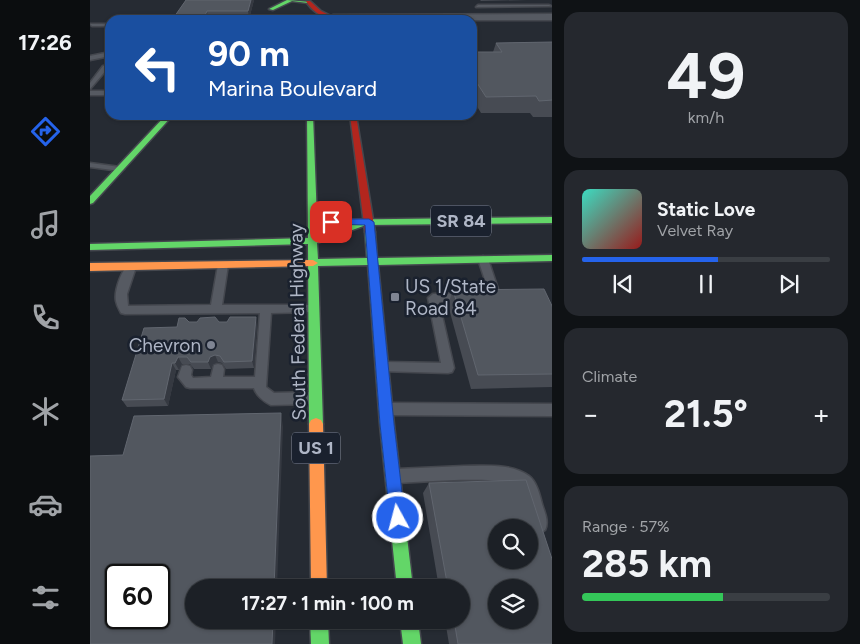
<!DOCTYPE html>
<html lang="en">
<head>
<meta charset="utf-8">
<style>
  body { margin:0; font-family:Figtree,sans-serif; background:#25282e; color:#f1f3f6; height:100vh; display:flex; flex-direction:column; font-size:19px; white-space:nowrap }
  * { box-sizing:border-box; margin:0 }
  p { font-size:16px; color:#a0a3a7 }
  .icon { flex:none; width:28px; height:28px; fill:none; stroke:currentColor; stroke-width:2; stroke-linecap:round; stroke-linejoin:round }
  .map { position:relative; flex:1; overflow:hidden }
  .sheet { display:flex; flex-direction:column; gap:12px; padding:12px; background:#0f1215; width:308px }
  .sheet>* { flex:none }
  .hud { position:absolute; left:15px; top:15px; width:372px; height:105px; border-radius:15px; box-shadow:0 1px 4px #0004,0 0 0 1px #3a3e43; background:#1a4fa0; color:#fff; overflow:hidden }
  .fabs { position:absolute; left:398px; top:519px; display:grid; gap:10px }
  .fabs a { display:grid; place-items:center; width:50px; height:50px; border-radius:50%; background:#1c2026; box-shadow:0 1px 4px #0004,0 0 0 1px #3a3e43; font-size:25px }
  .speed { position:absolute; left:15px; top:564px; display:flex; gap:10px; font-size:25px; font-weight:700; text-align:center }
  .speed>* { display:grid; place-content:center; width:65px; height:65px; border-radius:50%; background:#1c2026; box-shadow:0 1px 4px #0004,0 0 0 1px #3a3e43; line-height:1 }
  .speed .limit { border:2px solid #111; border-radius:8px; background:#fff; color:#111 }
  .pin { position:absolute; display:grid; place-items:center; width:42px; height:42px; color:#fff; margin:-21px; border-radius:10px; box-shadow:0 2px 8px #0006 }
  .me { position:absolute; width:55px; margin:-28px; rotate:353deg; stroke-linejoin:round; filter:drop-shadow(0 0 4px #0008) }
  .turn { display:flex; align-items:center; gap:18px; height:105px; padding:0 20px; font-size:22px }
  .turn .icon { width:65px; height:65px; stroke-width:2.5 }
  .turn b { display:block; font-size:35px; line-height:42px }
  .big { font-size:38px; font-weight:700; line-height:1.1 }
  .sheet .tile { flex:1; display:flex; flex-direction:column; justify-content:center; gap:8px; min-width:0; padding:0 18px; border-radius:15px; background:#25282e }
  .sheet .dial { align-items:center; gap:0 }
  .dial b { font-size:65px; line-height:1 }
  .song { display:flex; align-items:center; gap:15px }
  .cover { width:60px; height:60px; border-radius:8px; background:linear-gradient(135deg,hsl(170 70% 55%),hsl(0 70% 35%)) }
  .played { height:5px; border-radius:2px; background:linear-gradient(90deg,#2563eb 55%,#3a3e43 55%) }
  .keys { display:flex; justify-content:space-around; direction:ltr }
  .heat { display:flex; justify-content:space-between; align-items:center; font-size:28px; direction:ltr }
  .charge { height:8px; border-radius:4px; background:linear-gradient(90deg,#34c759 57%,#3a3e43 0) }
  .trip { position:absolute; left:95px; top:579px; width:285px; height:50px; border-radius:25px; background:#1c2026; box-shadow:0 1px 4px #0004,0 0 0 1px #3a3e43; font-weight:700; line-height:50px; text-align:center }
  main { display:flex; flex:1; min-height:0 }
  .menu { display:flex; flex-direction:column; width:90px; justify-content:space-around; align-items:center; background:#0b0d0f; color:#a0a3a7 }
  .menu .icon { width:35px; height:35px }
  .menu .selected { color:#2563eb }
  .menu b { font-size:22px; color:#f1f3f6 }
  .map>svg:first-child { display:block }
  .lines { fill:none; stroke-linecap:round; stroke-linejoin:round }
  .lane-casing { stroke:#44474e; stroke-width:3 }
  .street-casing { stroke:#44474e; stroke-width:3 }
  .fast-casing { stroke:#44474e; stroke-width:3 }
  .slow-casing { stroke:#44474e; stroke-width:3 }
  .jam-casing { stroke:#44474e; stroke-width:3 }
  .lane { fill:#565a62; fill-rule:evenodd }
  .street { fill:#565a62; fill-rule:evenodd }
  .fast { fill:#63d668; fill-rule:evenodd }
  .slow { fill:#ff974d; fill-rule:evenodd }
  .jam { fill:#b3261e; fill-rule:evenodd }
  .wall { fill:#474b53 }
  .shaded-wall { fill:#353941 }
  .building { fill:#52575f; stroke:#61666f; fill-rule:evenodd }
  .route { fill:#2563eb; stroke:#184099 }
  .poi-dot { fill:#7f8593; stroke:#1a212e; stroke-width:2 }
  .labels { text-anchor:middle; stroke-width:5; stroke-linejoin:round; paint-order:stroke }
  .shield { fill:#1a212e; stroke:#828998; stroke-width:1 }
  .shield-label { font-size:18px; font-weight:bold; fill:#afb6c6 }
  .poi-label { font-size:19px; fill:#afb6c6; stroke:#1a212e; text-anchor:start }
  .street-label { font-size:19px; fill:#afb6c6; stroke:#1a212e }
</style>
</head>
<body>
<main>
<nav class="menu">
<b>17:26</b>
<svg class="icon selected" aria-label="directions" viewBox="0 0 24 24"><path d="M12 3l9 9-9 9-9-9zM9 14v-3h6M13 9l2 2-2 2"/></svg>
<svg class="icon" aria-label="music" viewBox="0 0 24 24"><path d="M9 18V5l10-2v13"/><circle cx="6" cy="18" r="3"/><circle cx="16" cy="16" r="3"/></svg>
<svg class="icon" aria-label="phone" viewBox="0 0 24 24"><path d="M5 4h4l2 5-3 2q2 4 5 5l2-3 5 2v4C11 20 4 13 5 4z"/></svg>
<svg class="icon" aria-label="climate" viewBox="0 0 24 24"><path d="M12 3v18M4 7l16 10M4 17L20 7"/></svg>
<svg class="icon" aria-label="car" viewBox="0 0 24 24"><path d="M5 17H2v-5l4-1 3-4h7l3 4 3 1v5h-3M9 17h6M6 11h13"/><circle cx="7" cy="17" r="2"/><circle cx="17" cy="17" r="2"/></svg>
<svg class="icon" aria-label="filters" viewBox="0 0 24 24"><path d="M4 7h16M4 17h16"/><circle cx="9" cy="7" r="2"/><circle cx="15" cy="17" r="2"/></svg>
</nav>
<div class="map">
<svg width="463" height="644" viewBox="0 0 463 644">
  <rect width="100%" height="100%" fill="#262b33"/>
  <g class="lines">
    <defs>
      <path id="lane" d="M388,5H459L461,6L386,7Z
        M0,24H20V26H2Z
        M20,33V37L16,35L17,34Z
        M20,52V56L0,60V56Z
        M20,65V69H17L0,89V83L13,66Z
        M0,91H20V95H0Z
        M0,163L30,167L34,169L30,171L0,167Z
        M393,256L398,259L410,295L409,298L397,300L392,296L393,293L399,292L388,259Z
        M133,262L138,265L132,305H228L229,308L228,311L224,312L181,313L176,387L184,393L224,392L229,394L230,398L229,402L224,404L181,405C174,402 166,395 164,388H100L96,387L88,377L92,366L96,365L100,366L102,370L101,375L103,378L121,377L124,365L128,364L132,365L134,369L133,377H165L170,313L35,314L31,313C29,309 27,306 26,301C24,291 32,267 41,263L46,267L37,294L38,306L121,305L128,265Z
        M376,293L380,294L381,297L380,300L349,302L364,368L362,372L358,373L290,371L288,367L290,363L294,362L351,363L338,298L343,294Z
        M300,403L463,404V416L300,415L295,413L293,409L295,405Z
        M374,466C394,466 422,463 439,476C447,482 450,496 452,504C455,513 459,522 455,530L450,533L445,530C439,518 440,496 430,487C415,474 329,482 307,483L302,481L300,476L302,471L307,469Z"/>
      <path id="street" d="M463,14V20H240L238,18L243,15Z"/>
      <path id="fast" d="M197,0L220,2L218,3L202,1L183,10L179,9Z
        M76,115H83L3,203L0,204V196Z
        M217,115H223L227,220L463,217V223L276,225L227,243L228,259L277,258L275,232L280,229L285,232L287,258L463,255V261L288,265L304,425L323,588H307L290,425L278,265L228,266L233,424L231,428L226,430L221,428L219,424L218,244L0,250V244L218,238ZM257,225L227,236V226Z
        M220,620H238L239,644H221Z
        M310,620H328L331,644H313Z"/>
      <path id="slow" d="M223,260L228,263L223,266L0,271V263Z
        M226,418L231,420L233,424L237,588H221L219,424L221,420Z"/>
      <path id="jam" d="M216,1H220L231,11L245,18C235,21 220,9 216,1Z
        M260,115H266L285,232L280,235L275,232Z"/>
    </defs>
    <use href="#lane" class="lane-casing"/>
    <use href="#street" class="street-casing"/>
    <use href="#fast" class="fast-casing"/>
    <use href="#slow" class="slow-casing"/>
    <use href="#jam" class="jam-casing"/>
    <use href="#lane" class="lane"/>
    <use href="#street" class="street"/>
    <use href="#fast" class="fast"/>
    <use href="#slow" class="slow"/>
    <use href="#jam" class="jam"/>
  </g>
  <path class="wall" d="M96,0H164L159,19L82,20Z
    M390,0H437L391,1Z
    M463,42V117H443L440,113H391L382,98V52H403L406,43Z
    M363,290L463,308V387L381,389L358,305Z
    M129,322L167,324L164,368L136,369L132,363L128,362L122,365L121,369H104L100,364H92L89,370H86L78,406L37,407L32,400L87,327Z
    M339,483L463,644H359L355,620H371V588H349L333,493Z"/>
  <path class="shaded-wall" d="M161,0H164L159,19L158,11Z
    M117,11L118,20H113Z
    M166,317L167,324L164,368L162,361Z
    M125,355L128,362L122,365L121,369L118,362L120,357Z
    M88,357L92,364L89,370L85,363Z
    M82,363L86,370L78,406L74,399Z
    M191,413L193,427L187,588H184Z
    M183,620H186L185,644H182Z"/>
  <path class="building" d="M96,0H161L158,11H117L113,20H82Z
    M463,42V100L449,101L446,96L396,97L382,75V52H412L406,43Z
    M454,289L463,308V374L388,375L363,290Z
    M125,317L129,322H137L140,317H166L162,361L134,362L130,356L125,355L120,357L118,362H101L97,357H88L85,363H82L74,399L32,400L54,328L87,327L89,318H95L99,322H107L110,318Z
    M191,413L184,588H104V620H183L182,644H0V456L33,455L44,416ZM26,575H69V618H26Z
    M436,480L463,562V644H368L364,620H371V588H358L339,483ZM406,528H439V560H406ZM406,588H439V620H406Z"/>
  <path class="route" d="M241,219H279L284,222L304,424L315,518L313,524L308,526L302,524L300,518L290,424L275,225L238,224V220Z"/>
  <g class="poi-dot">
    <rect x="300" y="292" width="10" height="10" rx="2.5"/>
    <circle cx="121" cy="345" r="5"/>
  </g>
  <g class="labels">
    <g class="shield">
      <rect x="341" y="205.5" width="60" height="31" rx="4"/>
      <rect x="202" y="432.5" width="48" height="31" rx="4"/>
    </g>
    <g class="shield-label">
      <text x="371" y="227">SR 84</text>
      <text x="226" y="454">US 1</text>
    </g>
    <g class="poi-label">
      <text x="315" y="293">US 1/State<tspan x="315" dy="22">Road 84</tspan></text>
      <text x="111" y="352" text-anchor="end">Chevron</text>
    </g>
    <g class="street-label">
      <text transform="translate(207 322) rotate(-91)" y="7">South Federal Highway</text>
    </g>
  </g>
</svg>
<div class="fabs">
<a><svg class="icon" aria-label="search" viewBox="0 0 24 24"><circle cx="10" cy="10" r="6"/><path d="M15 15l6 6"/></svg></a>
<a><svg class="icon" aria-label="layers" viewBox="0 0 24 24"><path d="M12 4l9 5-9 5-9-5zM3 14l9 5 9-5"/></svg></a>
</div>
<div class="speed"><div class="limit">60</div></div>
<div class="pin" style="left:241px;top:222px;background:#d93025"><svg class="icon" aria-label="arrive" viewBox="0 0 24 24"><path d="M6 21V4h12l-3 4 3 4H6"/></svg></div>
<svg class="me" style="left:308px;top:518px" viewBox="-20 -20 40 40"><circle r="17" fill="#2563eb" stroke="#fff" stroke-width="3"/><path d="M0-11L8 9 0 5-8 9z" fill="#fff"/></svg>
<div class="trip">17:27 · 1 min · 100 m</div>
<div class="hud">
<div class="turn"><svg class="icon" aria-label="left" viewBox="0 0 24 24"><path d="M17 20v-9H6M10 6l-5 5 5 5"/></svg><div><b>90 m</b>Marina Boulevard</div></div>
</div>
</div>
<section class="sheet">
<div class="tile dial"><b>49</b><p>km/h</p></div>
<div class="tile">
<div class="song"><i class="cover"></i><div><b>Static Love</b><p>Velvet Ray</p></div></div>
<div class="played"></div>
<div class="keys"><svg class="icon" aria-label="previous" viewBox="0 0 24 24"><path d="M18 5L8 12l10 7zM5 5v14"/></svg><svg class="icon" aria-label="pause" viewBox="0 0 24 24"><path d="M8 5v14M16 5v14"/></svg><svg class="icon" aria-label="next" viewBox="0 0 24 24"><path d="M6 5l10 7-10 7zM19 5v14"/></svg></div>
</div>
<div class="tile"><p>Climate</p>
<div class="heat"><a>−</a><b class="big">21.5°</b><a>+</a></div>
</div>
<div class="tile"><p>Range · 57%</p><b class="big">285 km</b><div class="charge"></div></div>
</section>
</main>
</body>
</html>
